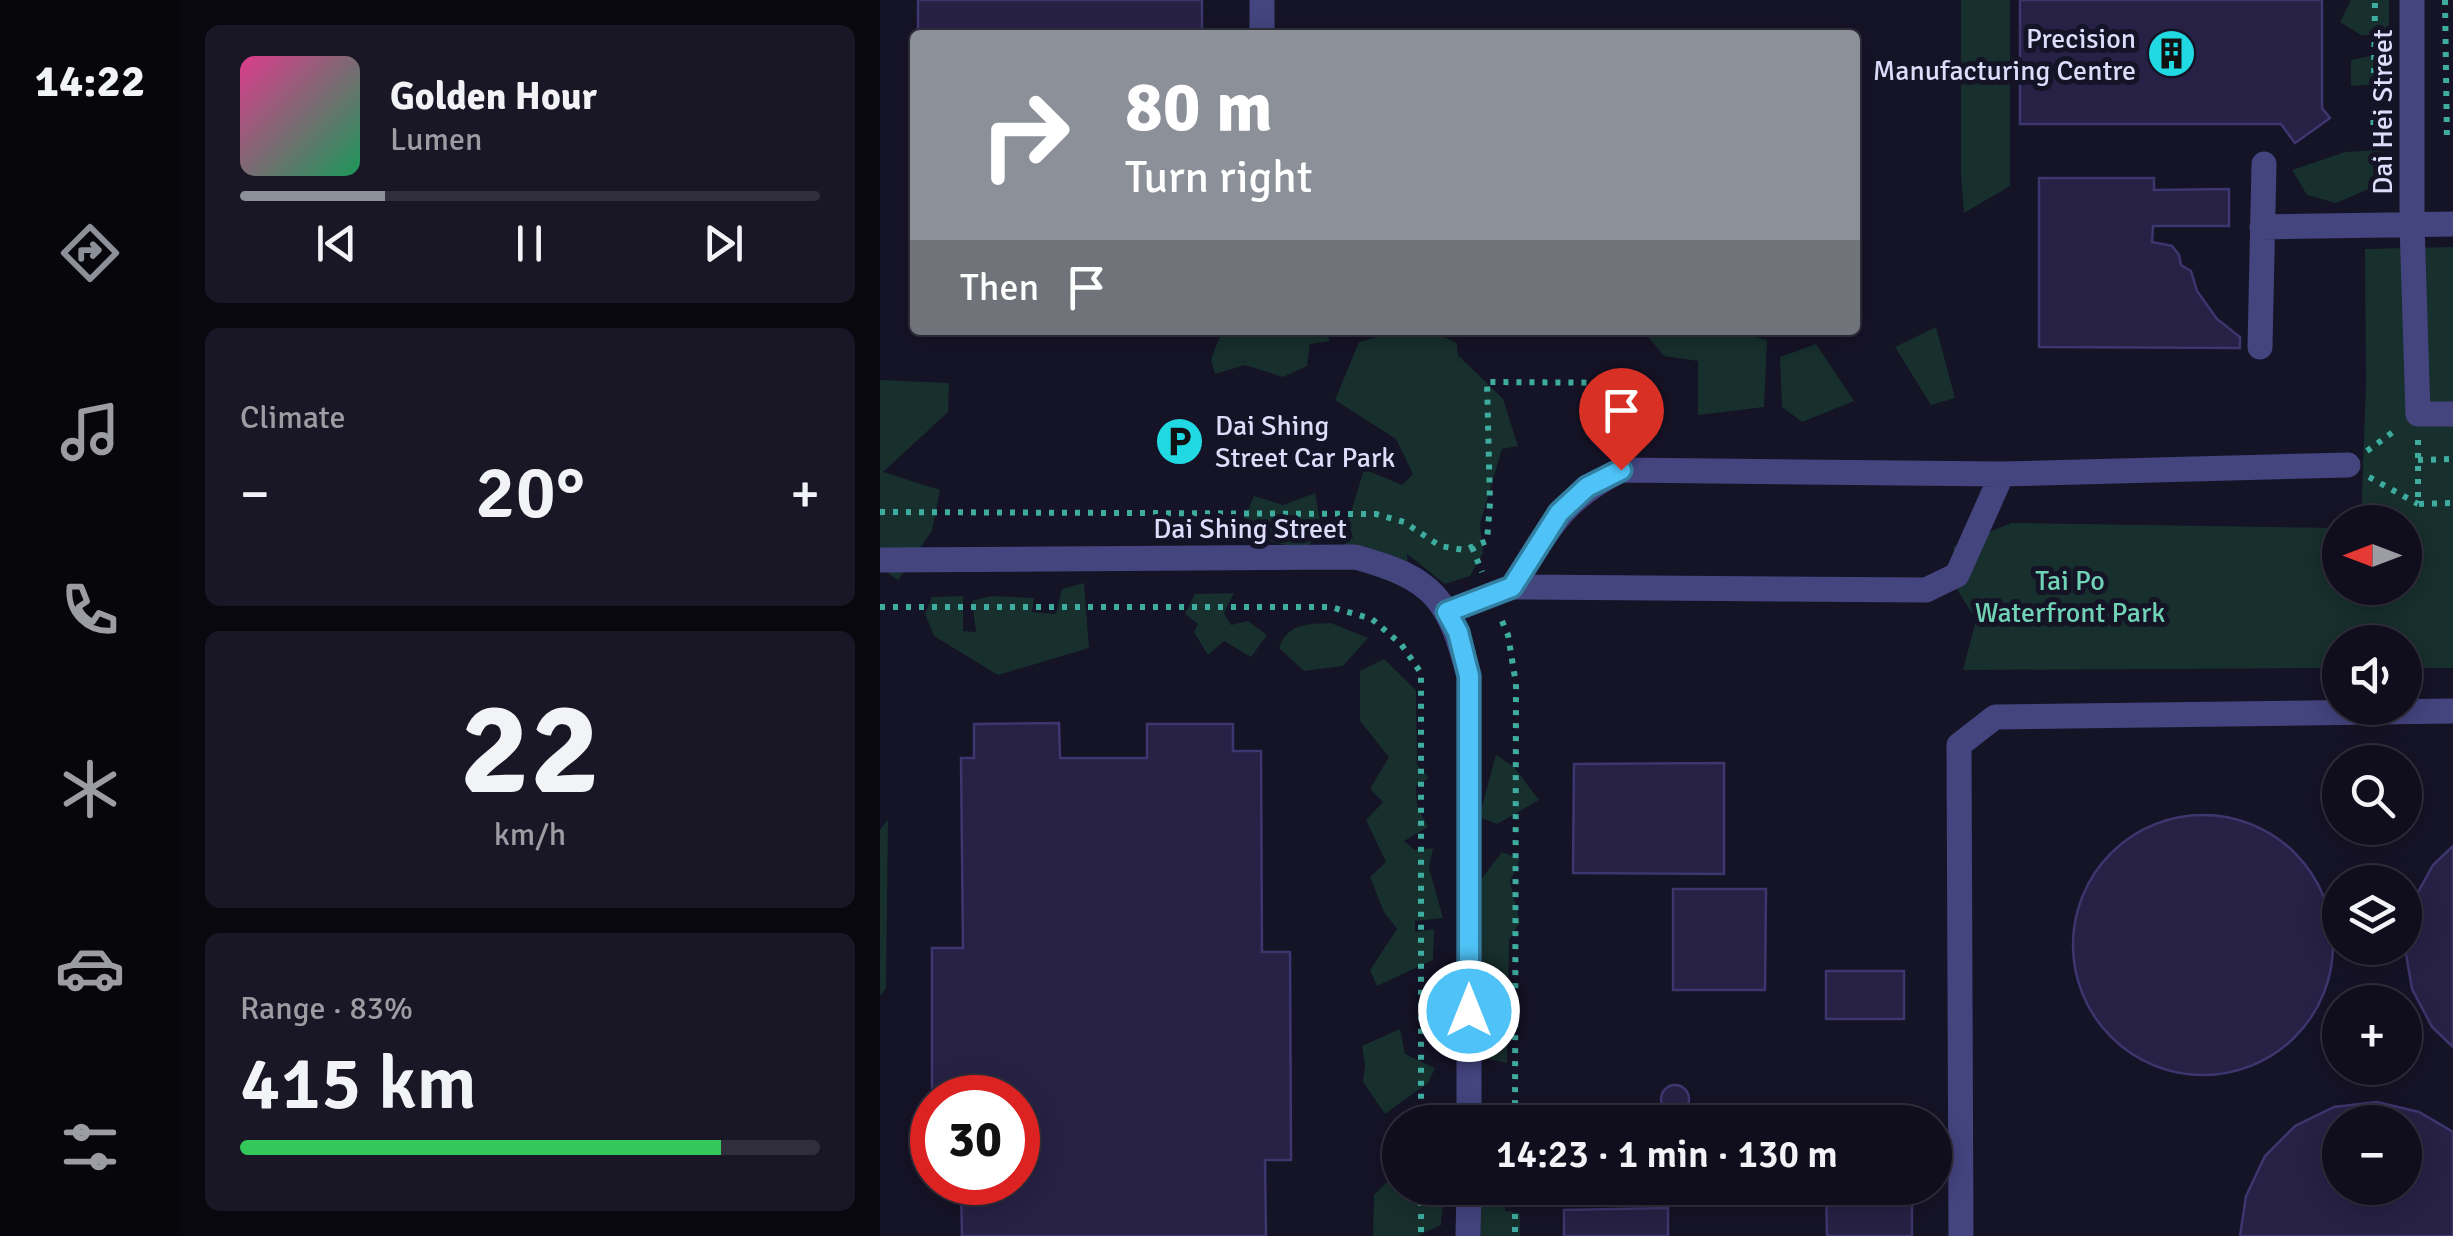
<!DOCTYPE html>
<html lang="en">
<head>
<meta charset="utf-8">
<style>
  body { margin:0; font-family:Signika,sans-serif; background:#191725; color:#f1f3f6; height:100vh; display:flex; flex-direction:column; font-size:38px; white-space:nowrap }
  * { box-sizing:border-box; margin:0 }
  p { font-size:32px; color:#9c9ca3 }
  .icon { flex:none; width:55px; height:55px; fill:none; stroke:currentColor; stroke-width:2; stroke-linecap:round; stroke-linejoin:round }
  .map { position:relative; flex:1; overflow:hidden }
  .panel { display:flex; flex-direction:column; gap:25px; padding:25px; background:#09080f; width:700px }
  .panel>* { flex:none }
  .banner { position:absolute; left:30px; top:30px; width:950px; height:305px; border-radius:10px; box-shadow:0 5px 25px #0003,0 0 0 2px #302e3b; background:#8c9099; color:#fff; overflow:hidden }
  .needle { width:65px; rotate:270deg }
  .fabs { position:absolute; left:1442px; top:505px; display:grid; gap:20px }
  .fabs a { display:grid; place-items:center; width:100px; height:100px; border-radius:50%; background:#100e1c; box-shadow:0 5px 25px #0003,0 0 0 2px #302e3b; font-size:50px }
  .speed { position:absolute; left:30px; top:1075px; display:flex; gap:20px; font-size:50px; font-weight:700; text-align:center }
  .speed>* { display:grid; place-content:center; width:130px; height:130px; border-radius:50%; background:#100e1c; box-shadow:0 5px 25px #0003,0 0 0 2px #302e3b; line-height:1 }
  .speed .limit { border:15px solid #d22; background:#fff; color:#111 }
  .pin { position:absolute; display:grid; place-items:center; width:85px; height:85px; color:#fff; margin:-102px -42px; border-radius:50% 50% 50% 0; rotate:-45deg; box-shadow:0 0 10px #0007 }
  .pin .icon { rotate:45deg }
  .me { position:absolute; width:110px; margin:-55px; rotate:0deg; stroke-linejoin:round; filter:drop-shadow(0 0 8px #0008) }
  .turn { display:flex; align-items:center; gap:35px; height:210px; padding:0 50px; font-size:45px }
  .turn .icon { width:130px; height:130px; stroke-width:2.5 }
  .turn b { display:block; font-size:70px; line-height:85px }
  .then { display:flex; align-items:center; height:95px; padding:0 50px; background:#0003; gap:20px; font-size:38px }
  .big { font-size:75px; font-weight:600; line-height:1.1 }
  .panel .widget { flex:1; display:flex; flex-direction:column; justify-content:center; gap:15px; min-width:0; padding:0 35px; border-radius:15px; background:#191725 }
  .panel .dial { align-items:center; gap:0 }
  .dial b { font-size:130px; line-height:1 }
  .song { display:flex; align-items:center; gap:30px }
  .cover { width:120px; height:120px; border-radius:15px; background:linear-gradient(135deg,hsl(330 70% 55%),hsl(150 70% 35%)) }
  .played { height:10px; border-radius:5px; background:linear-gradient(90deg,#8c9099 25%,#302e3b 25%) }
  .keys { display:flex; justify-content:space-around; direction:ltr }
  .heat { display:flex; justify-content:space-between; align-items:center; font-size:55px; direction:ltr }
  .charge { height:15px; border-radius:8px; background:linear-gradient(90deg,#34c759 83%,#302e3b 0) }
  .trip { position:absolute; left:502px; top:1105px; width:570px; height:100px; border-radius:50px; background:#100e1c; box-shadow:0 5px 25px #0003,0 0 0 2px #302e3b; font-weight:600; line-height:100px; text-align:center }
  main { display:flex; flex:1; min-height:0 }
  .dock { display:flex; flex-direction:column; width:180px; justify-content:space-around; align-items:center; background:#06060b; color:#9c9ca3 }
  .dock .icon { width:70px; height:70px }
  .dock .active { color:#8c9099 }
  .dock b { font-size:45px; color:#f1f3f6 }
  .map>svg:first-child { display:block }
  .green { fill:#172f2d }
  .building { fill:#272145; stroke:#3e366e; stroke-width:2.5; fill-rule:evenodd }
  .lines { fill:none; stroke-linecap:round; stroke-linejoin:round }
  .path { stroke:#3faca0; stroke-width:6; stroke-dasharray:5 8; stroke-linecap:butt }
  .minor { stroke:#44447f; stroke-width:25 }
  .route-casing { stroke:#337fa1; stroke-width:25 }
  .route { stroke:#4fc3f7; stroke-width:18 }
  .labels { text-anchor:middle; stroke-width:10; stroke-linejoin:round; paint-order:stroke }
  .poi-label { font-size:28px; fill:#dedcfb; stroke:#151326; text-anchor:end }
  .street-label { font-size:28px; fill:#dedcfb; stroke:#151326 }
  .park-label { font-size:28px; fill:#70d3b5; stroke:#151326 }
</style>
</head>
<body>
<main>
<nav class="dock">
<b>14:22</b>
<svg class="icon active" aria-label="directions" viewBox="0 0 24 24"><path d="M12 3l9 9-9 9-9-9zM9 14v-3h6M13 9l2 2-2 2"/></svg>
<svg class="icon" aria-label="music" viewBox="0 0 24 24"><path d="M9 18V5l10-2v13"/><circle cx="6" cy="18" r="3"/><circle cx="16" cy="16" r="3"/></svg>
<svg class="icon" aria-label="phone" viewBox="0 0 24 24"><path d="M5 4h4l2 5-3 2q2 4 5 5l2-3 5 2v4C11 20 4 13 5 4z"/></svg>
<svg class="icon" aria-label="climate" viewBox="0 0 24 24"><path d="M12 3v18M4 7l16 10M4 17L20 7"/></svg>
<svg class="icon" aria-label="car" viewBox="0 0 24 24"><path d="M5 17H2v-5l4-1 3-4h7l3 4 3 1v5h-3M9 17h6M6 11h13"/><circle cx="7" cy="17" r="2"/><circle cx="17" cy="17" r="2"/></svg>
<svg class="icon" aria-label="filters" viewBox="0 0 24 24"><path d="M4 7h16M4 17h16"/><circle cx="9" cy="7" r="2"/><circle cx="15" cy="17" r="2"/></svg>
</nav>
<section class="panel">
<div class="widget">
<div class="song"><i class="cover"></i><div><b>Golden Hour</b><p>Lumen</p></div></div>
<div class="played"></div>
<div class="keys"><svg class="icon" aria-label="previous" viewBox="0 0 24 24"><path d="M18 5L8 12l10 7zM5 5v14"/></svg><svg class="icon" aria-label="pause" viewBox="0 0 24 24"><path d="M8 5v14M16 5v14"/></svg><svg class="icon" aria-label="next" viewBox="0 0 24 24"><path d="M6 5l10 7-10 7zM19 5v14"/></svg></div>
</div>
<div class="widget"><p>Climate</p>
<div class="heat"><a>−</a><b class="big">20°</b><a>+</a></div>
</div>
<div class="widget dial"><b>22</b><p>km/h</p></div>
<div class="widget"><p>Range · 83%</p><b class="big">415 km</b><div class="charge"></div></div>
</section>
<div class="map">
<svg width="1573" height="1236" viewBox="0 0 1573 1236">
  <rect width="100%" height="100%" fill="#151326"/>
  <path class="green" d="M1081,0H1130V186L1084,213L1081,175Z
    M1471,0H1509V35H1481L1460,22Z
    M1505,53L1513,62L1501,84L1471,86V60Z
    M1501,150L1505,182L1456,203L1427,195L1412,170L1465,152Z
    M1573,247V668H1525V642H1460V668L1083,670L1096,620L1078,591L1073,547L1131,523L1460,528V588H1525V522H1481L1486,384L1485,249Z
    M1056,327L1075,398L1051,405L1015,347Z
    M342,330H445L450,341L430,344L427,366L403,377L365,365L335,374L331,360Z
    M522,330H548L577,343L578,355L623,399L638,446L622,449L600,524L603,553L590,576L565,584L527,554L530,590L462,563V546L473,537L468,522L484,469L522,485L533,474L516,439L455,400L479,342Z
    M775,330H850L887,340L884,407L818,415V361L784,356L769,338Z
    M936,344L974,401L922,422L902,407L900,357Z
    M0,380L69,383L68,412L3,472L60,490L52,531L18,580L0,568Z
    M435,493L442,531L424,550L358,533L374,496L403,505Z
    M204,583L209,648L118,675L54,636L45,614L52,597L83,596V631L96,632L92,601L111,596L154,598L152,612L176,614L182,589Z
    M354,593L344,613L351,625L368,621L387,635L371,657L344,641L328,655L314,632L318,624L305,614L315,594Z
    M451,623L488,638L463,666L424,671L399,648C408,623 427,624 451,623Z
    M504,659L536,690L537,765L549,778L536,786L537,806L548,827L524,841L535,850L553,848L549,868L563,918L535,921V932L554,929L553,960L497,986L490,970L517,929L504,912L490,877L506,862L486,820L503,802L490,789L509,757L480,721V671Z
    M616,755L634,767L659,800L617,824L599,817Z
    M8,819L6,988L0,996V830Z
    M622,852L640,859L630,882L640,922L629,940L627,1063L604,1058C592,1021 591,969 602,931L584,923L582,904Z
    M520,1029L525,1054L555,1068L548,1083L505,1114L483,1082L485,1065L482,1046Z
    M515,1174L520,1179V1188H528L534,1194L563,1202L561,1225L538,1236H493L494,1195Z
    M597,1188L625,1193V1211L640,1213V1236H601Z"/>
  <path class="building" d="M38,0H322V35H38Z
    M1140,0H1442V108L1450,118L1415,143L1401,124H1140Z
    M1159,178H1274V190L1349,189V226H1273L1272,242L1292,246L1299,255L1301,265L1311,271L1317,291L1337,319L1360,337V348L1159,347Z
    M179,723L180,758H267V724H353V751H381L382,952H410L411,1160H385L386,1236H82L81,1182H138V1098H52V1130V948H83L81,758H94V724Z
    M844,763V874L693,873L694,764Z
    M1193 945a130 130 0 1 1 260 0a130 130 0 1 1-260 0Z
    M1573,846V1047L1552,1027L1532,989L1525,948L1532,903L1553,865Z
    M793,889H886L885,990H793Z
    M946,971H1024V1019H946Z
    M781 1099a14 14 0 1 1 28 0a14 14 0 1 1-28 0Z
    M1497,1102L1539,1112L1573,1132V1236H1360L1366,1196L1385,1156L1415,1126L1454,1107ZM1460,1122H1525V1188H1460Z
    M946,1188H1032V1236H947Z
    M788,1208V1236H684V1210Z"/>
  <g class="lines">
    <path class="path" d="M1565,0L1567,143
      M1493,164L1495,0
      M1538,440V504L1573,503
      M1487,451L1517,429
      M1538,460L1573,459
      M1489,477L1538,504
      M0,512L496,514L524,522L560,546L584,550L607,541L610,503L607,382L763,383
      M592,547L602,572
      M0,607H451L492,619L521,644L541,673V1122
      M622,621L628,635L636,684L635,1122
      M541,1188V1236
      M635,1188V1236"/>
    <path class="minor" d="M382,0V35
      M1532,0V223L1538,414H1573
      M1382,227L1573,224
      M1380,347L1384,164
      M0,560L475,557C554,578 569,599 589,676V1122
      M632,587C668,532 679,501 741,470L1122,474L1468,465
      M567,612L632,587L1046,590L1077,575L1122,474
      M588,1236L589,1188
      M1081,1236L1079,745L1115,717L1573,711"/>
  </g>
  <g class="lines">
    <defs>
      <path id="route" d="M589,1011V676L578,632L567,612L632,587L679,513L707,487L741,470"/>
    </defs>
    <use href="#route" class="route-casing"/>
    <use href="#route" class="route"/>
  </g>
  <defs>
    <symbol id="building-disc" viewBox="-11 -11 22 22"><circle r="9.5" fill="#20d9e3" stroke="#151326"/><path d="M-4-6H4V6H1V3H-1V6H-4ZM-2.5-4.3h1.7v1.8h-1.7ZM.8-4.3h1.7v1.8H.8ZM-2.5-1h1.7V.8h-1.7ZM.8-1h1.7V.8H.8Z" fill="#111"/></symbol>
    <symbol id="parking-disc" viewBox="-11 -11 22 22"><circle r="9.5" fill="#20d9e3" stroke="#151326"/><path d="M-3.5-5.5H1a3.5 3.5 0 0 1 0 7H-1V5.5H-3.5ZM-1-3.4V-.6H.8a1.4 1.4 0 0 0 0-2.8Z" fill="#111"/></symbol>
  </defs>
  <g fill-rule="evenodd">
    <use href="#building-disc" x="1264" y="26" width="55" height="55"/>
    <use href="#parking-disc" x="272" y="414" width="55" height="55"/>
  </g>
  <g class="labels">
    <g class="poi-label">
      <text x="1256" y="48">Precision<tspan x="1256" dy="32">Manufacturing Centre</tspan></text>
      <text x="335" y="435" text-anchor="start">Dai Shing<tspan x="335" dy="32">Street Car Park</tspan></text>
    </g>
    <g class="street-label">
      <text transform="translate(1502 112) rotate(-90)" y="10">Dai Hei Street</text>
      <text x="370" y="538">Dai Shing Street</text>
    </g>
    <g class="park-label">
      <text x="1190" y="590">Tai Po<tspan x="1190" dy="32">Waterfront Park</tspan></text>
    </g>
  </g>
</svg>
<div class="fabs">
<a><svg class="needle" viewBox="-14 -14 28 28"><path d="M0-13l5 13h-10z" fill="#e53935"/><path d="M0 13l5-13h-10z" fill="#9c9ca3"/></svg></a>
<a><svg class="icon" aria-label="sound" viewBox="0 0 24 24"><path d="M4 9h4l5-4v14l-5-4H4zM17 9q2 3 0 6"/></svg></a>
<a><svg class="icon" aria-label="search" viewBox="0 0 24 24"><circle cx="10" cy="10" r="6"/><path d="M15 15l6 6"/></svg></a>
<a><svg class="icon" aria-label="layers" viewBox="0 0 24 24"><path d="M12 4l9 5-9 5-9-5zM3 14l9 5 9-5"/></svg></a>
<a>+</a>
<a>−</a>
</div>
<div class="speed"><div class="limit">30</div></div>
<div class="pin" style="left:741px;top:470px;background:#d93025"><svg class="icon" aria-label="arrive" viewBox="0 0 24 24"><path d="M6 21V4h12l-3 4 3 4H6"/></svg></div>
<svg class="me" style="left:589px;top:1011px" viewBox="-20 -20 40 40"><circle r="17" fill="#4fc3f7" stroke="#fff" stroke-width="3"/><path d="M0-11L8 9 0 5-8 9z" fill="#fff"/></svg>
<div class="trip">14:23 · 1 min · 130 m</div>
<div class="banner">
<div class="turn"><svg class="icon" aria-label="right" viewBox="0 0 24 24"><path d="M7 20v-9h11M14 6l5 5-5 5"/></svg><div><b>80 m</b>Turn right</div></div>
<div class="then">Then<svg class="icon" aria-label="arrive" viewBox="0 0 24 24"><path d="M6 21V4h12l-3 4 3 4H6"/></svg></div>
</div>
</div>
</main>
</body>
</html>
